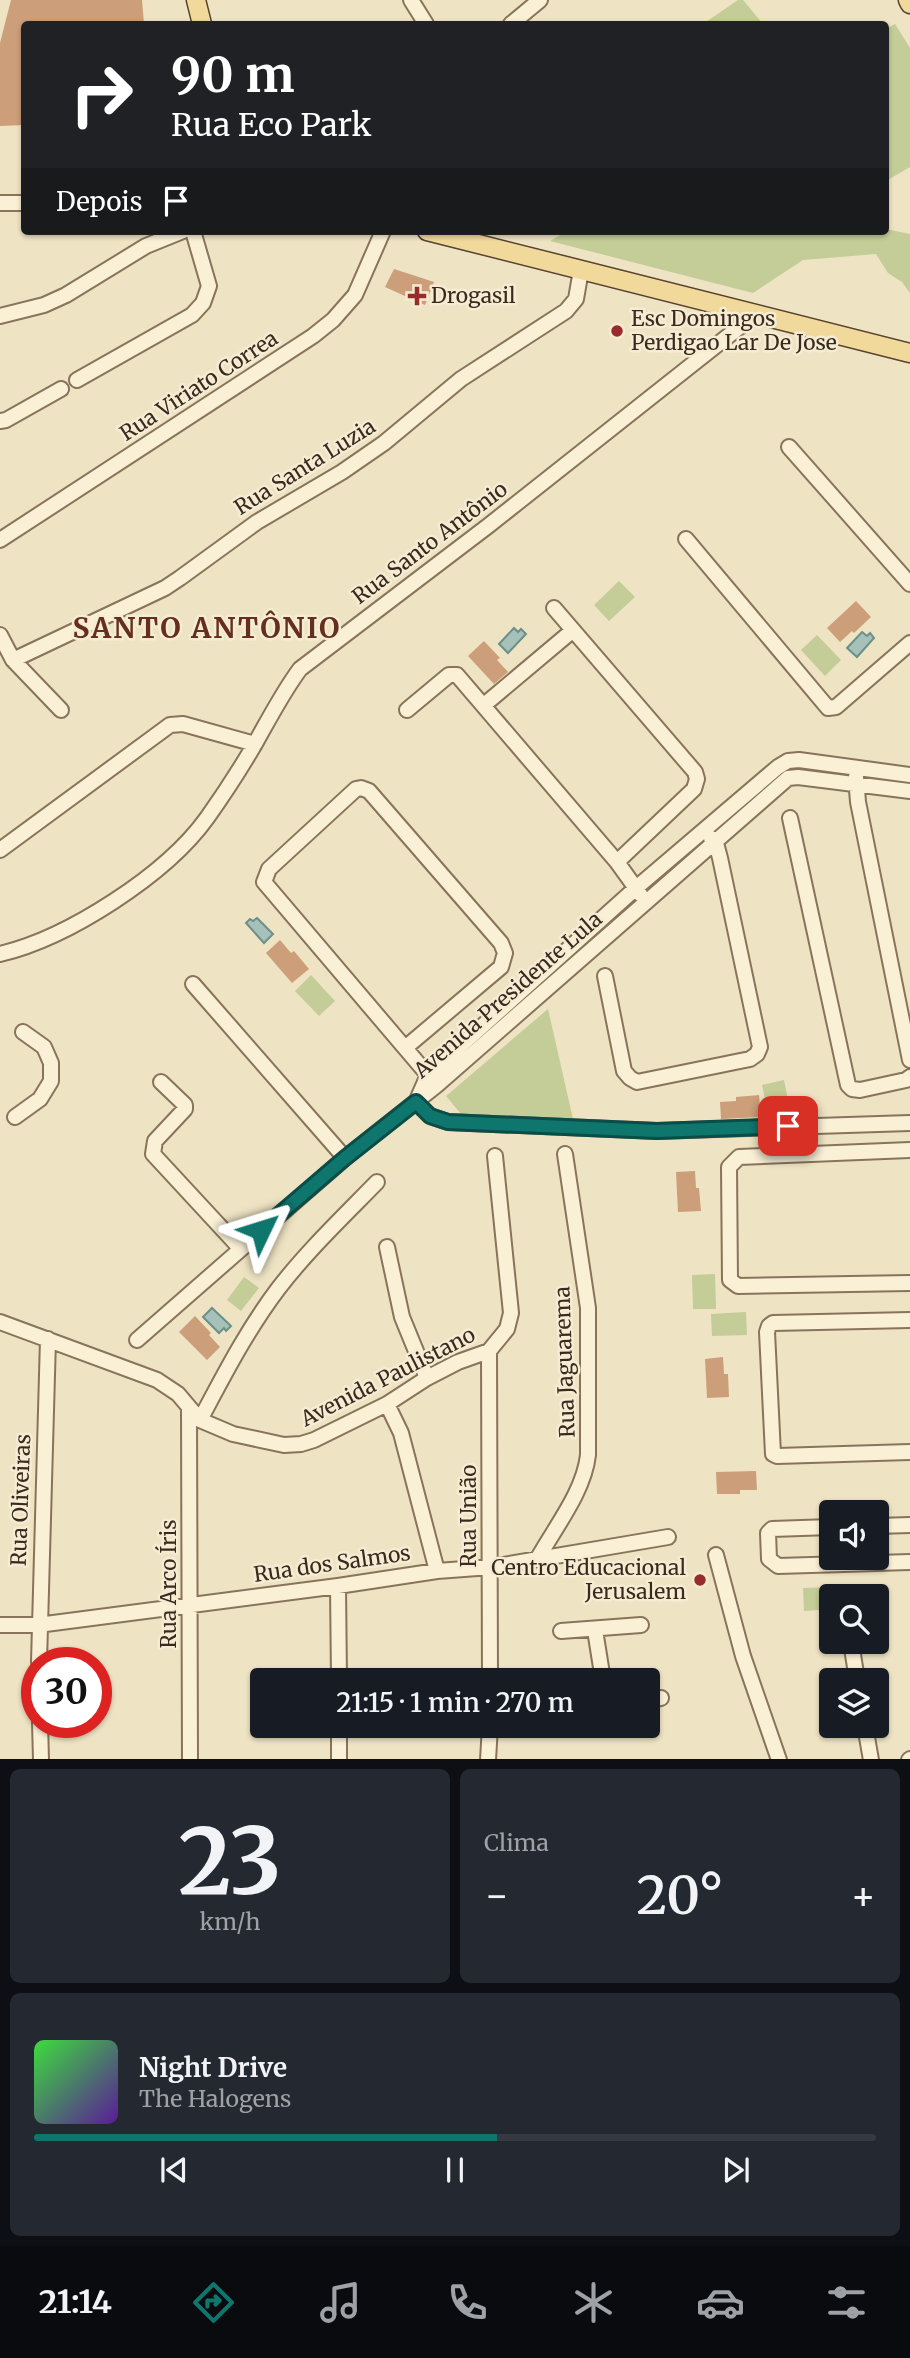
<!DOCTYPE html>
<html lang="pt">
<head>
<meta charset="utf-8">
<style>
  body { margin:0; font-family:Merriweather,serif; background:#242831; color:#f1f3f6; height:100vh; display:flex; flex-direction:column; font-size:26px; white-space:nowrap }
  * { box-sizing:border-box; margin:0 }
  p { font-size:23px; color:#9ea1a6 }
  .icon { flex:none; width:38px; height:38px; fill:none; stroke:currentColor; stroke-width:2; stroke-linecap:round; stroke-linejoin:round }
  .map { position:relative; height:1759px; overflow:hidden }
  .drawer { display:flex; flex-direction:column; gap:10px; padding:10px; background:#0d0f14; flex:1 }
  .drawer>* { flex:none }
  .guide { position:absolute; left:21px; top:21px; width:868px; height:214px; border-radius:7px; box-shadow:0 2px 5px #0004; background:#202124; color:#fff; overflow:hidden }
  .fabs { position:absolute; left:819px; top:1500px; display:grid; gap:14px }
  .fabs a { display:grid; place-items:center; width:70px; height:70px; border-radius:7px; background:#171b24; box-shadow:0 2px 5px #0004; font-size:35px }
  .speed { position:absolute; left:21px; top:1647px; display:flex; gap:14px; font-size:35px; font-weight:700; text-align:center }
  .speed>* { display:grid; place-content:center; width:91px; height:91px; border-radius:50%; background:#171b24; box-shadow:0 2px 5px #0004; line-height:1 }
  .speed .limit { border:10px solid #d22; background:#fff; color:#111 }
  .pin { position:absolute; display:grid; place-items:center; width:60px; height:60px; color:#fff; margin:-30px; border-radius:14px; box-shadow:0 4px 10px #0006 }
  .me { position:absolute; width:77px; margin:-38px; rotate:49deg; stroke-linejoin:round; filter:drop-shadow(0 0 5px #0008) }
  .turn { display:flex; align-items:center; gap:24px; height:147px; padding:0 35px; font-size:32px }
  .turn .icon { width:91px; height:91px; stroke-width:2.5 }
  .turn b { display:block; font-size:49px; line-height:60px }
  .then { display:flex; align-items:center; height:66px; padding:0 35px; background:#0003; gap:14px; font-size:26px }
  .big { font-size:52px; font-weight:600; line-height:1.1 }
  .drawer .widget { flex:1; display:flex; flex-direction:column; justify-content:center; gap:10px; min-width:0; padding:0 24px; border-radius:10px; background:#242831 }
  .drawer .dial { align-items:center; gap:0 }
  .dial b { font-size:91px; line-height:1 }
  .song { display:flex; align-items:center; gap:21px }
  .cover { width:84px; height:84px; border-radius:10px; background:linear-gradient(135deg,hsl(120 70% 55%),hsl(270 70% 35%)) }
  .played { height:7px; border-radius:4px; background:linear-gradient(90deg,#0f766e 55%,#363941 55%) }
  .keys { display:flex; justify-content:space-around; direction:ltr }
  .heat { display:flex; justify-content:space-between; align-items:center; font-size:38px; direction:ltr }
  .drawer .tiles { flex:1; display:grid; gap:10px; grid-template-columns:1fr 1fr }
  .widget:last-child { grid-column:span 2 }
  .trip { position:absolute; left:250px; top:1668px; width:410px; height:70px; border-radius:7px; background:#171b24; box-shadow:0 2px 5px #0004; font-weight:600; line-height:70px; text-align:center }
  .dock { display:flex; height:112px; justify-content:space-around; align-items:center; background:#090b0e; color:#9ea1a6 }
  .dock .icon { width:49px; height:49px }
  .dock .active { color:#0f766e }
  .dock b { font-size:32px; color:#f1f3f6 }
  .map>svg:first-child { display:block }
  .green { fill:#c4cc97 }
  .water { fill:#a5c1ba; stroke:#6c8f87; stroke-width:2 }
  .building { fill:#cc9e79 }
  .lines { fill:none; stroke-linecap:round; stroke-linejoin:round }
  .minor-casing { stroke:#88745a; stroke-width:18 }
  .major-casing { stroke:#56422e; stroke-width:21 }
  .minor { stroke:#f9f0d6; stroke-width:14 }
  .major { stroke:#f1d99b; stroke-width:18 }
  .route-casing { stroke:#0a4d48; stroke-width:18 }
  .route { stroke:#0f766e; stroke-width:12 }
  .poi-dot { fill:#972c2a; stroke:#f5ecd3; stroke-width:2.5 }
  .labels { text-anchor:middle; stroke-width:5; stroke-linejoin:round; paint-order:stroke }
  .poi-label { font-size:21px; fill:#382b1e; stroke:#f5ecd3; text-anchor:start }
  .street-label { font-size:21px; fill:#382b1e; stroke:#f5ecd3 }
  .district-label { font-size:28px; font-weight:bold; letter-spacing:2px; fill:#652e1d; stroke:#f5ecd3 }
</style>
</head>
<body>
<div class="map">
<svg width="910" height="1760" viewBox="0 0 910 1760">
  <rect width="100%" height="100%" fill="#eee3c3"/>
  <path class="green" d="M738,0H743L763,24H703Z
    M895,24L910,48V167L886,181V29Z
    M886,229L910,234V293L902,282L888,273L876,254L803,260L753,293L550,241L567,231H886Z
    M619,581L635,597L609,621L594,605Z
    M817,635L841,660L825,676L801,650Z
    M311,975L335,1001L319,1016L295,991Z
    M548,1009L573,1119L461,1114L446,1096Z
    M784,1080L791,1115L769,1119L762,1085Z
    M715,1274L716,1309H693L692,1275Z
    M244,1277L259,1288L241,1311L227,1300Z
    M746,1312L747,1335L712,1336L711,1314Z
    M838,1587V1596H831V1609L804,1611L803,1588Z"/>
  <path class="water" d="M514,628L518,632L521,629L526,634L508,653L499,644Z
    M862,632L867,636L870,633L874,638L857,657L847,648Z
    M257,918L273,934L264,943L246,923L250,919L253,921Z
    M212,1308L231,1326L226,1331L224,1328L219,1333L203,1317Z"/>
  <path class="building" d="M11,0H142L144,24H24V125L0,126V43Z
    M394,269L434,282L425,305L385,287Z
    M856,601L871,617L854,633L852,631L840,642L827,628Z
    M484,641L500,658L497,660L508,672L494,684L468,656Z
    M280,940L291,953L294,951L309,969L292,983L266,953Z
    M759,1095L761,1117L721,1119L720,1102L736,1101V1097Z
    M695,1171L696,1188H699L701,1211L678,1212L676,1172Z
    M195,1316L211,1333L209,1335L220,1347L207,1360L179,1332Z
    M723,1357L724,1374H728L729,1397L707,1398L705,1359Z
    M756,1471L757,1490H740V1494H717L716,1472Z"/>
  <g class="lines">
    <defs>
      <path id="minor" d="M411,0L426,24
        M511,24L540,0
        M0,203H24
        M0,316L44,305L66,295L146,246L183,231
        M77,380L192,315L203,303L209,286L193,231
        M0,421L6,420L61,389
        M789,447L910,584
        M686,539L828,708L836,707L910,643
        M0,540L313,336L333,320L355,295L383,231
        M554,608L695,772L697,779L694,789L617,862
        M0,635L13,660L61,710
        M13,660L165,588L180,578L257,522L342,472L384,443L461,379L566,311L576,299L581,270
        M484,705L572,631
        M407,710L449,675H457L617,862L640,894
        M856,777L858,802L910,1060
        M361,788L369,791L501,943L505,953L501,967L405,1048L264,882L269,869L356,789Z
        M790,818L848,1085L852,1089L860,1090L906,1080L910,1077
        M0,850L170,725L183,724L255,744
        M0,954C68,938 166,875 207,818C224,794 241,768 256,742C270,717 283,692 300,669L488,526L756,314
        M605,976L624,1071L630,1078L637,1082L750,1059L757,1054L760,1047L720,858L716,843L711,838
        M193,984L345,1158
        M405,1048L434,1082
        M161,1082L185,1105V1109L155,1141L153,1154L240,1248
        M417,1100L428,1075L636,888L778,767L788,761L799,760L910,775
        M416,1102L430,1116L448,1122L657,1131L910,1123
        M15,1117L40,1099L51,1081V1063L44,1047L23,1032
        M910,1150L739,1157L729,1167L730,1280L738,1286L910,1283
        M387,1247L402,1317L427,1378
        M910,1320L773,1323L769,1326L767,1332L773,1454L777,1456L910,1452
        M0,1322L157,1380L178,1394L200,1420L233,1434L284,1445L301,1444L314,1440L387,1404L427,1378L458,1362L489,1351L507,1329L511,1313L495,1156
        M137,1340L345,1158L437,1085L788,778L798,777L910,791
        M489,1351L490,1680
        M387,1404L401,1433L437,1571
        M189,1408L190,1760
        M200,1420C224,1375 247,1330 278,1289C307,1251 344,1216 377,1182
        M877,1526L910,1525
        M831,1527L772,1529L768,1533L769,1559L778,1566L910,1562
        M716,1555L743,1656L779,1760
        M538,1558C556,1526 584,1491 588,1455V1308L565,1154
        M338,1586L339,1680
        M0,1625H38L338,1586L437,1571L491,1567L668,1537
        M595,1630L603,1680
        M561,1631L641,1625
        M851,1642L857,1680
        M39,1662L48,1339
        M648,1701L661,1698
        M40,1722L41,1760
        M339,1726V1760
        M865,1726L871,1760
        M488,1760L490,1726
        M909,1760L910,1759"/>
      <path id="major" d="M196,0L202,24
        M908,0L910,4
        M427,231L910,353"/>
    </defs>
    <use href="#minor" class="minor-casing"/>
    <use href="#major" class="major-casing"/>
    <use href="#minor" class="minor"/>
    <use href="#major" class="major"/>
  </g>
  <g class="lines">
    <defs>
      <path id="route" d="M261,1230L345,1158L416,1102L430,1116L448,1122L657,1131L788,1126"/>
    </defs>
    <use href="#route" class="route-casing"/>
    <use href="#route" class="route"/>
  </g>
  <g class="poi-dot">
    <path d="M413.5 285.5h7v7h7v7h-7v7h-7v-7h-7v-7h7z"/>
    <circle cx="617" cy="331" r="7"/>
    <circle cx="700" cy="1580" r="7"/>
  </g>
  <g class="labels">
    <g class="poi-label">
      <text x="431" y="303">Drogasil</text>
      <text x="631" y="326">Esc Domingos<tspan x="631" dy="24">Perdigao Lar De Jose</tspan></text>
      <text x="686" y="1575" text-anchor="end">Centro Educacional<tspan x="686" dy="24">Jerusalem</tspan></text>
    </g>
    <g class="street-label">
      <text transform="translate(199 386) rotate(-33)" y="7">Rua Viriato Correa</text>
      <text transform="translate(305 467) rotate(-32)" y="7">Rua Santa Luzia</text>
      <text transform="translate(430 543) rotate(-37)" y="7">Rua Santo Antônio</text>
      <text transform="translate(508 995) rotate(-41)" y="7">Avenida Presidente Lula</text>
      <text transform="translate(565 1362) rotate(-92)" y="7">Rua Jaguarema</text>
      <text transform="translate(388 1377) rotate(-27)" y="7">Avenida Paulistano</text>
      <text transform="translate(21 1500) rotate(-88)" y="7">Rua Oliveiras</text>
      <text transform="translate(469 1516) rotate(-90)" y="7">Rua União</text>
      <text transform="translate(332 1564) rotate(-8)" y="7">Rua dos Salmos</text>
      <text transform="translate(169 1584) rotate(-90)" y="7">Rua Arco Íris</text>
    </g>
    <g class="district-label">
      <text x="207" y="638">SANTO ANTÔNIO</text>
    </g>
  </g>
</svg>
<div class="fabs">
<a><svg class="icon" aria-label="sound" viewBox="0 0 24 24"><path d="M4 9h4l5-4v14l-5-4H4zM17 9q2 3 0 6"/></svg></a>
<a><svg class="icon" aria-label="search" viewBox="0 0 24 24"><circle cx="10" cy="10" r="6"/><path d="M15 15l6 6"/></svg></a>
<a><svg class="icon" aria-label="layers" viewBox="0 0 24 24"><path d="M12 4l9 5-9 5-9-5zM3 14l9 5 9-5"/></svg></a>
</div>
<div class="speed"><div class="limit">30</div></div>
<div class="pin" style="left:788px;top:1126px;background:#d93025"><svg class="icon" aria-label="arrive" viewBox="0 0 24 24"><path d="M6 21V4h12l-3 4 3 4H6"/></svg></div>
<svg class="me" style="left:261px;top:1230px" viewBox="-20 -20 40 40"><path d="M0-17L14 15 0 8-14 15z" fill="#0f766e" stroke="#fff" stroke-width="4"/></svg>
<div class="trip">21:15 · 1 min · 270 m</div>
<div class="guide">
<div class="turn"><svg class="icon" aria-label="right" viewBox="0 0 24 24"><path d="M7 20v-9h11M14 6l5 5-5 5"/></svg><div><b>90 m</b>Rua Eco Park</div></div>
<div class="then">Depois<svg class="icon" aria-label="arrive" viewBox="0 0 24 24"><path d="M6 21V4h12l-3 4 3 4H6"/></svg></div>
</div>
</div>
<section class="drawer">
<div class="tiles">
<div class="widget dial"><b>23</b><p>km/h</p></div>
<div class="widget"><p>Clima</p>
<div class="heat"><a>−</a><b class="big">20°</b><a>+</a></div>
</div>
<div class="widget">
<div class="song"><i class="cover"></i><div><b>Night Drive</b><p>The Halogens</p></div></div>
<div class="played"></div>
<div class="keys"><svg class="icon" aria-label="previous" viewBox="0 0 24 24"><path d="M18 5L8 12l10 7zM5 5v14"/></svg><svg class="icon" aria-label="pause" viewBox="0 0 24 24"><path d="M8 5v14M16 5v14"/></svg><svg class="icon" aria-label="next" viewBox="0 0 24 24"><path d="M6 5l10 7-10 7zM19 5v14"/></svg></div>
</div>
</div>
</section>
<nav class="dock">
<b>21:14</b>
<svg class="icon active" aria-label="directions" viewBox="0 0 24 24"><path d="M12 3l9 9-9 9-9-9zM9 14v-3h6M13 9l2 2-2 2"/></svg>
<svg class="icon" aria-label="music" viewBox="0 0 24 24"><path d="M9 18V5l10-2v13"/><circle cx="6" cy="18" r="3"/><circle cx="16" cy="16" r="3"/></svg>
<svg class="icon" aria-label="phone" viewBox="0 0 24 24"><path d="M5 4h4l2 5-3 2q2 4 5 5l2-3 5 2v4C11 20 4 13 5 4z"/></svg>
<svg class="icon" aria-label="climate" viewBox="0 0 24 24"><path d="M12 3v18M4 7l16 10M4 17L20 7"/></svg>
<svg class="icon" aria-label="car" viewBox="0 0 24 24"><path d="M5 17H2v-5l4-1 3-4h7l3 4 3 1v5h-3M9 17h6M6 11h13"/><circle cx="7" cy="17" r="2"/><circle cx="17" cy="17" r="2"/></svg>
<svg class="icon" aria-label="filters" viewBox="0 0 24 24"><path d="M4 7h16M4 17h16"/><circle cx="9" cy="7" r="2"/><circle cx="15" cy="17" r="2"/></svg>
</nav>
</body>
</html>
